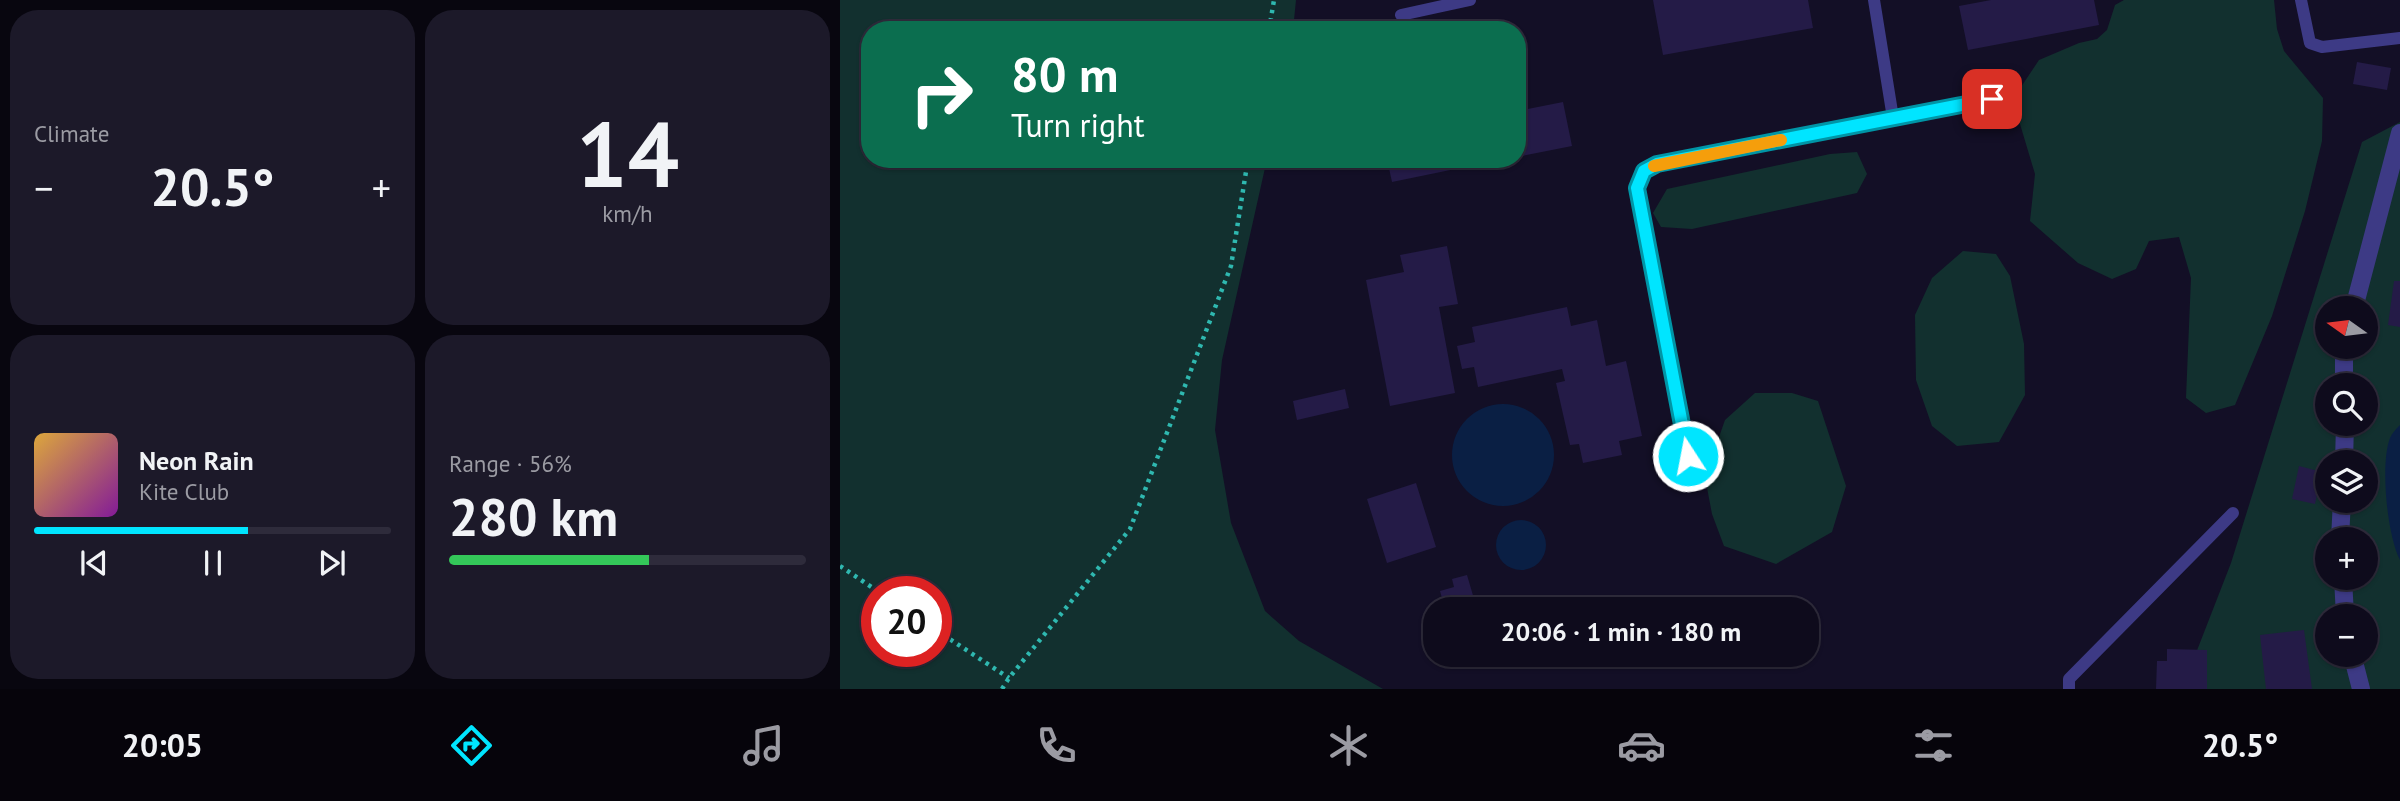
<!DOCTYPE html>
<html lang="en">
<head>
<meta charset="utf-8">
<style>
  body { margin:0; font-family:"PT Sans",sans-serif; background:#1c1929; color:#f1f3f6; height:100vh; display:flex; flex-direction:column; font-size:26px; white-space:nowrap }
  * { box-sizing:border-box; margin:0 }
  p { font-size:23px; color:#9b9ba3 }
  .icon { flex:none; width:38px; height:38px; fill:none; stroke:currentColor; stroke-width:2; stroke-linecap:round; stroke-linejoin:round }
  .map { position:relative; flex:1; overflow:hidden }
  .side { display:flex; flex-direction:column; gap:10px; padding:10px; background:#08060f; width:840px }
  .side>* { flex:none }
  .top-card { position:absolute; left:21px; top:21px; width:665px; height:147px; border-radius:28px; box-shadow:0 2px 5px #0004,0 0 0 2px #2e2b3b; background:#0b6e4f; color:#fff; overflow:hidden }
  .needle { width:46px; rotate:284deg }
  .tools { position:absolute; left:1475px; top:296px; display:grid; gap:14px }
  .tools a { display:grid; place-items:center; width:63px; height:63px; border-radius:50%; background:#0e0b1c; box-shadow:0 2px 5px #0004,0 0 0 2px #2e2b3b; font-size:35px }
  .speed { position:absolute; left:21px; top:576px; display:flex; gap:14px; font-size:35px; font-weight:700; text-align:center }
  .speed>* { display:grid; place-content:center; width:91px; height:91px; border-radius:50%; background:#0e0b1c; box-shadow:0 2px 5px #0004,0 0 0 2px #2e2b3b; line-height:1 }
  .speed .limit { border:10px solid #d22; background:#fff; color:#111 }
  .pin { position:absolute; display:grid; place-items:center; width:60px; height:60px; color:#fff; margin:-30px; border-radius:14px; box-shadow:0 4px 10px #0006 }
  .me { position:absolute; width:77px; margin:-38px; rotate:349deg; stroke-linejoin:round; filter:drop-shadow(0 0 5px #0008) }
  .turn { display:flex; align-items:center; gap:24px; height:147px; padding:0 35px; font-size:32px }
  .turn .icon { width:91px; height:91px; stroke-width:2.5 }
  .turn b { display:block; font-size:49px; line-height:60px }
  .big { font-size:52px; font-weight:600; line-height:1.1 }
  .side .card { flex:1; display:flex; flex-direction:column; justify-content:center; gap:10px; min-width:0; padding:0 24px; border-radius:28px; background:#1c1929 }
  .side .dial { align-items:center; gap:0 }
  .dial b { font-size:91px; line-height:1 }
  .song { display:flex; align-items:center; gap:21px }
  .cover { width:84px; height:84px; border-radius:10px; background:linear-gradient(135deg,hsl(40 70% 55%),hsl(290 70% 35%)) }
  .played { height:7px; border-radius:4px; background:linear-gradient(90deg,#00e5ff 60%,#2e2b3b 60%) }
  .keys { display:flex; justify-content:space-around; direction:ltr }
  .heat { display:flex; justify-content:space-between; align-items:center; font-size:38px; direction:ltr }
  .charge { height:10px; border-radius:5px; background:linear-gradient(90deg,#34c759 56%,#2e2b3b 0) }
  .side .tiles { flex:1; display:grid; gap:10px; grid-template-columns:repeat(2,1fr) }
  .trip { position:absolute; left:583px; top:597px; width:396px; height:70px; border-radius:28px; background:#0e0b1c; box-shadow:0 2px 5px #0004,0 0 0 2px #2e2b3b; font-weight:600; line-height:70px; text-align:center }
  .dock { display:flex; height:112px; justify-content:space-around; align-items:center; background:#06040b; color:#9b9ba3 }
  .dock .icon { width:49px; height:49px }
  .dock .selected { color:#00e5ff }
  .dock b { font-size:32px; color:#f1f3f6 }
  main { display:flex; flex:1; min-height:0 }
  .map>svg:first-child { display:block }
  .green { fill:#12302f; fill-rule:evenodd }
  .water { fill:#0a1f44 }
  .building { fill:#241b47 }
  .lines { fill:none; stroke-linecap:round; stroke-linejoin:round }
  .path { stroke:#2fb8b0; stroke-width:4.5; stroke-dasharray:3.5 5; stroke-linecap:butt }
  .service { stroke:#3d3a85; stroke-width:12 }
  .minor { stroke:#3d3a85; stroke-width:18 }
  .route-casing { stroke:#0095a6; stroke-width:18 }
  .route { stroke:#00e5ff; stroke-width:12 }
  .slow { stroke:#f59e0b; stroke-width:12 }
</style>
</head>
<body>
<main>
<section class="side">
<div class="tiles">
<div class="card"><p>Climate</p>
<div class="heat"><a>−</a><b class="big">20.5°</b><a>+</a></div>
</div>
<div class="card dial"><b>14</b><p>km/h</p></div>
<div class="card">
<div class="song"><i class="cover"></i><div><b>Neon Rain</b><p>Kite Club</p></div></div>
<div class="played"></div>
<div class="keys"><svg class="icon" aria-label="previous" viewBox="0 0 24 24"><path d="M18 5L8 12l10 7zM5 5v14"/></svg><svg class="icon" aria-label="pause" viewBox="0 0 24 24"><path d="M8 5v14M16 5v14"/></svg><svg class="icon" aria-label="next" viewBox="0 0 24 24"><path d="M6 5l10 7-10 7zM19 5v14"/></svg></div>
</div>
<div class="card"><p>Range · 56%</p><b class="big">280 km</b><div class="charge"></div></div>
</div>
</section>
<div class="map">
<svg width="1560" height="689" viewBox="0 0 1560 689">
  <rect width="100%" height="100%" fill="#130f26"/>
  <path class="green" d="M0,0H456L453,30H30V159H427L382,360L375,430L391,523L425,611L459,641L543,689H0ZM37,592H96V651H37Z
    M1284,0H1434L1437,29L1444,51L1483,98L1482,141L1465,211L1432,316L1395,405L1366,413L1346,398L1351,278L1339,237L1309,241L1296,269L1272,279L1238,263L1190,221L1195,174L1177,114L1181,87L1199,60L1239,43L1257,39L1267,30L1275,5Z
    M1560,122V689H1342L1391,563L1522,142ZM1488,308H1526V346H1488ZM1488,385H1526V424H1488ZM1488,462H1526V500H1488ZM1488,539H1526V578H1488ZM1488,616H1526V654H1488Z
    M1017,152L1027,174L1017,193L852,229L821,227L813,213L827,189L990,154Z
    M1123,251L1156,254L1170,276L1184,344L1185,395L1159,442L1117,446L1092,426L1076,380L1075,315L1092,278Z
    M915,393H952L978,401L1006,486L992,532L936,564L884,546L872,514L865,477L885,420Z"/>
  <path class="water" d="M612 455a51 51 0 1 1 102 0a51 51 0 1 1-102 0Z
    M1560,425V560C1547,535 1540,464 1550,438C1552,433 1556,429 1560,425Z
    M656 545a25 25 0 1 1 50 0a25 25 0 1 1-50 0Z"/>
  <path class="building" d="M813,0H968L973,28L823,55Z
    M1151,0H1254L1259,25L1128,50L1119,6Z
    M1517,62L1551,68L1547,90L1513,84Z
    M723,102L732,146L677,157V111Z
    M547,159H659V160L552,182Z
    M607,246L618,304L599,307L615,393L550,406L526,280L564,272L560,255Z
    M1554,281H1560V327L1548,325Z
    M727,307L731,326L757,320L766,366L786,361L802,436L779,441L782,455L743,463L739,444L730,445L716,383L725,381L722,369L638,387L634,367L622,369L617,346L635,342L632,327Z
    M505,389L509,408L457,420L453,401Z
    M1459,466L1482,472L1475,504L1452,499Z
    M576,483L596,547L547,563L527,499Z
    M627,575L637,609H605L600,591L614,587L612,579Z
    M1464,630L1472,689H1426L1420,635Z
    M1327,649L1367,650V689H1316L1317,661H1327Z"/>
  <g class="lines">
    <path class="path" d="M429,30L434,0
      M0,566L39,592
      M96,630L169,678
      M162,689L169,678L290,529L391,266L408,159"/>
    <path class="service" d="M1034,0L1053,118
      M1461,0L1470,43L1482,47L1560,38
      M561,15L630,0
      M848,456L797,188L804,171L817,164L1151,99
      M1229,689V679L1393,513"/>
    <path class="minor" d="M1514,308L1560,133
      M1504,346V385
      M1504,462L1505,424
      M1500,539L1502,500
      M1503,578L1505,616
      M1512,654L1521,689"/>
  </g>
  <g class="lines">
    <defs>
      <path id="route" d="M848,456L797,188L804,171L817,164L1152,99"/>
    </defs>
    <use href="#route" class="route-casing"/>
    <use href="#route" class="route"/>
    <path class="slow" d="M814,166L941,140"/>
  </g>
</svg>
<div class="tools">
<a><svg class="needle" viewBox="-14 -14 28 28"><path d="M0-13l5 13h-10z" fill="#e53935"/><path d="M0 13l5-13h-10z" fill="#9b9ba3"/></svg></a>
<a><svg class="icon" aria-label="search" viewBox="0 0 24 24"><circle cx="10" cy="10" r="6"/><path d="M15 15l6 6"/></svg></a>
<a><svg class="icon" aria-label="layers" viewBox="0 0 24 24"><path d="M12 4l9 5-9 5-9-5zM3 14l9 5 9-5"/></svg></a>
<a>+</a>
<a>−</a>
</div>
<div class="speed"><div class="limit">20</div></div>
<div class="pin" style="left:1152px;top:99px;background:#d93025"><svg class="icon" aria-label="arrive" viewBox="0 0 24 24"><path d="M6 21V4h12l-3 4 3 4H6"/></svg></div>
<svg class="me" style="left:848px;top:456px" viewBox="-20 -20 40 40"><circle r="17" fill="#00e5ff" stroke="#fff" stroke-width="3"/><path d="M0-11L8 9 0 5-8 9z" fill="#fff"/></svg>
<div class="trip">20:06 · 1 min · 180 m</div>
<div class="top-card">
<div class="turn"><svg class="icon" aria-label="right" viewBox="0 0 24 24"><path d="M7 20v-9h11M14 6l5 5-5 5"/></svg><div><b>80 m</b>Turn right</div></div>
</div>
</div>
</main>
<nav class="dock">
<b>20:05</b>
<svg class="icon selected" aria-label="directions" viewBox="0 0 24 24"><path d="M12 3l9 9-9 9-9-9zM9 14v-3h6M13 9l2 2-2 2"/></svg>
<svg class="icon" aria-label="music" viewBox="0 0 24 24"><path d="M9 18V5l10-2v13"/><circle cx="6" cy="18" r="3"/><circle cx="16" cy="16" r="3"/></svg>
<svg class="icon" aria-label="phone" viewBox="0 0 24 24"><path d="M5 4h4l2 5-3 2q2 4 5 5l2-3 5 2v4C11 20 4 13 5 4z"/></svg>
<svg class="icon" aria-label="climate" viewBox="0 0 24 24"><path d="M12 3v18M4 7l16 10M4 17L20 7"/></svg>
<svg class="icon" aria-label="car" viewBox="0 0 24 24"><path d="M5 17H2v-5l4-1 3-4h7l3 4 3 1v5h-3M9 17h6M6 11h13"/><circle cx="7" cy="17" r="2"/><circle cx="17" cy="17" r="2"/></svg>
<svg class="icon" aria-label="filters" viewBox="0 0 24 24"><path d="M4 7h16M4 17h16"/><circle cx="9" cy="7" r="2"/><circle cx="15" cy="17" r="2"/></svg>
<b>20.5°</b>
</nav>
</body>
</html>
